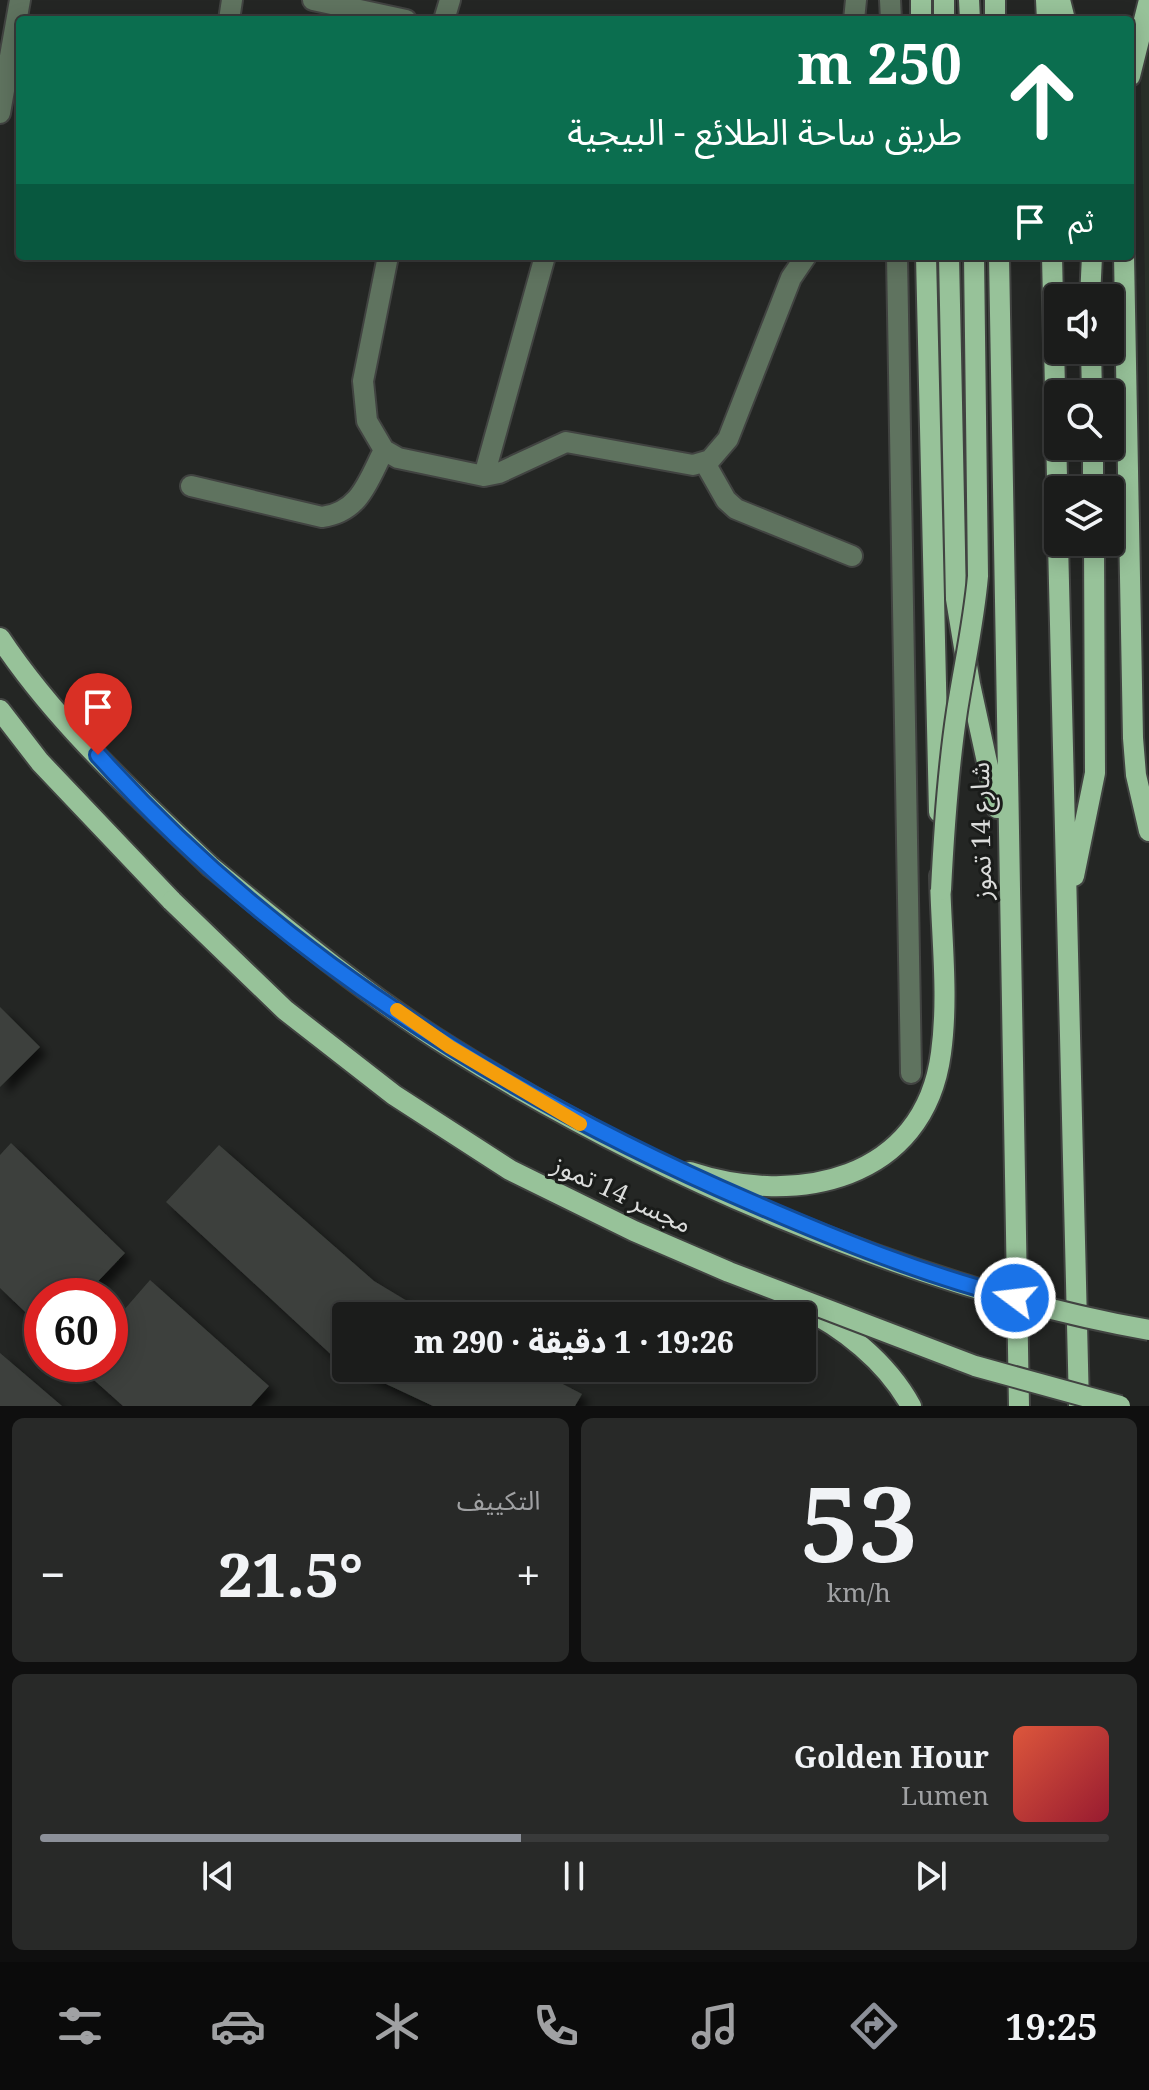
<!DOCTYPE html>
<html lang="ar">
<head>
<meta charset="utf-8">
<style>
  body { margin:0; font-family:"Noto Serif","Noto Sans Arabic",serif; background:#282928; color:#f1f3f6; direction:rtl; height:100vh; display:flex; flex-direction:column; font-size:30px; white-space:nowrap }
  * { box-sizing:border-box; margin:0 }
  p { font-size:26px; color:#a0a1a3 }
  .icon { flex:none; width:44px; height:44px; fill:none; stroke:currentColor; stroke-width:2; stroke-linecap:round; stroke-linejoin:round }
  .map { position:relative; height:1406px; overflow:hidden; direction:ltr }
  .details { display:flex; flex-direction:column; gap:12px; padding:12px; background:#0f0f0f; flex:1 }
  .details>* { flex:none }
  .top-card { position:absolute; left:16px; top:16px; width:1118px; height:244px; border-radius:8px; box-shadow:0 4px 20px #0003,0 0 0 2px #393a3a; direction:rtl; background:#0b6e4f; color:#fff; overflow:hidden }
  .tools { position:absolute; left:1044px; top:284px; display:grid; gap:16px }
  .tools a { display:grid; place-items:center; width:80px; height:80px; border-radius:8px; background:#1b1c1b; box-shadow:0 4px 20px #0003,0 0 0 2px #393a3a; font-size:40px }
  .speed { position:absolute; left:24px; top:1278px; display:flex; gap:16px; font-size:40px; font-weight:700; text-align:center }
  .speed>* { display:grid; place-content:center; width:104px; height:104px; border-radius:50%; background:#1b1c1b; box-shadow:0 4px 20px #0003,0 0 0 2px #393a3a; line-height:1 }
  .speed .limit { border:12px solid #d22; background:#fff; color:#111 }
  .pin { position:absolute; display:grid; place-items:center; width:68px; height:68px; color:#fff; margin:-82px -34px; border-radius:50% 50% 50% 0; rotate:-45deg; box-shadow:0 0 8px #0007 }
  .pin .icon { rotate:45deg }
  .me { position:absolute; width:88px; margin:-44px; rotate:285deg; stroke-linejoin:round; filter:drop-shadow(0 0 6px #0008) }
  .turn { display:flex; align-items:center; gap:28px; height:168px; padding:0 40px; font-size:36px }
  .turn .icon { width:104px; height:104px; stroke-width:2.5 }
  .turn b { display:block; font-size:56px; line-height:68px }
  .then { display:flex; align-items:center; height:76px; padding:0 40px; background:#0003; gap:16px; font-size:30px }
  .big { font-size:60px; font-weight:800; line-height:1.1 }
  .details .tile { flex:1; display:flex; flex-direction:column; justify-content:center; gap:12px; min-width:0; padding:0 28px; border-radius:12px; background:#282928 }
  .details .dial { align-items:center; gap:0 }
  .dial b { font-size:104px; line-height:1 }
  .song { display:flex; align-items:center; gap:24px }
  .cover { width:96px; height:96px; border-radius:12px; background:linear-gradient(135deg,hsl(10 70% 55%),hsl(350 70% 35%)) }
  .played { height:8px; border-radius:4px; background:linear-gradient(90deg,#8c9099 45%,#393a3a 45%) }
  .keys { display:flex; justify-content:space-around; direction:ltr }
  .heat { display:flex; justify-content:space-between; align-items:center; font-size:44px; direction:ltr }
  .details .tiles { flex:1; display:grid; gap:12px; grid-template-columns:1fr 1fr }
  .tile:last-child { grid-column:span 2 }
  .trip { position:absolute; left:332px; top:1302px; width:484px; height:80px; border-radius:8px; background:#1b1c1b; box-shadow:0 4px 20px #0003,0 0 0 2px #393a3a; font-weight:800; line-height:80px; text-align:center; direction:rtl }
  .tabs { display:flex; height:128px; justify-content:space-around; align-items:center; background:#0b0b0b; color:#a0a1a3 }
  .tabs .icon { width:56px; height:56px }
  .tabs .selected { color:#8c9099 }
  .tabs b { font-size:36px; color:#f1f3f6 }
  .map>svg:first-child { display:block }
  .built { fill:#293029 }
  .building { fill:#3d403d; filter:url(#shadow) }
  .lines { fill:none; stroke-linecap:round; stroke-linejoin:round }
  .minor-casing { stroke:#414341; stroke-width:24 }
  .major-casing { stroke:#414341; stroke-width:24 }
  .minor { stroke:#5f735f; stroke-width:20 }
  .major { stroke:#97c299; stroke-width:20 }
  .major-bridge-casing { stroke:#414341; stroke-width:24; stroke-linecap:butt }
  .major-bridge { stroke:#97c299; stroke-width:20 }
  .route-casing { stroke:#114b97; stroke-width:20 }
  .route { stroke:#1a73e8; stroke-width:14 }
  .slow { stroke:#f59e0b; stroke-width:14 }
  .labels { text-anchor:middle; stroke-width:6; stroke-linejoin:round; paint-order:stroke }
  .street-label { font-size:26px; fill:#dbdcdb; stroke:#1a1c1a }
</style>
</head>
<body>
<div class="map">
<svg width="1149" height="1406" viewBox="0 0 1149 1406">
  <defs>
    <filter id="shadow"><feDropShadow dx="7" dy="7" stdDeviation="4" flood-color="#0009"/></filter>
  </defs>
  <rect width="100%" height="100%" fill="#242624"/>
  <path class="built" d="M1139,0H1149V471Z"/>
  <path class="building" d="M0,1007L40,1047L0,1087Z
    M11,1143L125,1253L84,1296H42V1328L0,1288V1155Z
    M219,1145L374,1281L432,1316H346V1365L338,1361L166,1202Z
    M150,1280L269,1386L251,1406H123L76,1364H110V1326Z
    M0,1353L62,1406H0Z
    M352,1368H532L582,1394L575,1406H433Z"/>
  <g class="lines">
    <defs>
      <path id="minor" d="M313,0L406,20
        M890,0L891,20
        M229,20L232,0
        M444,20L450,0
        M854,20L856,0
        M0,113L20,0
        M388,256L363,381L367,421L384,450L398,458L484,476L499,473L566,442L693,465L710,460L728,439L791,278L806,256
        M897,256L911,1073
        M705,463L726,500L736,509L852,556
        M484,476L545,256
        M191,486L322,517C360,512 368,481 384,450"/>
      <path id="major" d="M921,0V20
        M944,0V20
        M969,0L970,20
        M995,0V20
        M1046,0L1047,20
        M1060,0L1065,20
        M1130,76L1149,0
        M926,256L939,812
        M949,256L956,599L970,684L997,808
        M999,256L1019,1406
        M1052,256L1058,522
        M1124,256L1133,738L1136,775L1149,831
        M1090,298L1092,256
        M1091,350L1092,394
        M1093,446V490
        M1058,542L1079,1406
        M0,638C57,724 136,795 210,866
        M0,710L40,762L172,901
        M1074,876L1095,773L1094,542
        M690,1172C796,1207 924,1181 941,1053C949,995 941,934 940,876
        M797,1305C843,1327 886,1361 911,1406"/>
    </defs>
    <use href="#minor" class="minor-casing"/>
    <use href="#major" class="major-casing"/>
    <use href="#minor" class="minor"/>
    <use href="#major" class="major"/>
    <defs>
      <path id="major-bridge" d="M210,866C288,930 366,995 451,1048C653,1175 914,1288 1149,1330
        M941,890C944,830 948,771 957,711C964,666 974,622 978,576L974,256
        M172,901L285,1010L394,1095L510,1170L634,1231L729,1272L975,1366L1120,1406"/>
    </defs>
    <use href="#major-bridge" class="major-bridge-casing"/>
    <use href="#major-bridge" class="major-bridge"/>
  </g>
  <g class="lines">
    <defs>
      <path id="route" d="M98,755C276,954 509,1098 753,1203C838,1240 925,1275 1015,1298"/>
    </defs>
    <use href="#route" class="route-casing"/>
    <use href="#route" class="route"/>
    <path class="slow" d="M397,1010L450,1047L580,1124"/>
  </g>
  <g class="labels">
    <g class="street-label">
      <text transform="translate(981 831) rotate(-91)" y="9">شارع 14 تموز</text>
      <text transform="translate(622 1194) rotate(25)" y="9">مجسر 14 تموز</text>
    </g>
  </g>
</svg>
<div class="tools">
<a><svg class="icon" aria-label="sound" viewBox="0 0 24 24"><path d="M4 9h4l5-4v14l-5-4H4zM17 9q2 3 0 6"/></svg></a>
<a><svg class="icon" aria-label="search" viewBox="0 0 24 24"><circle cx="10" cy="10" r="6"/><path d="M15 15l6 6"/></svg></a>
<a><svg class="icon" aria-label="layers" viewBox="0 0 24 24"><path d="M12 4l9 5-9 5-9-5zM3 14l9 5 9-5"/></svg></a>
</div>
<div class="speed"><div class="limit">60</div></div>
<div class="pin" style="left:98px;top:755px;background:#d93025"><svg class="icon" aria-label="arrive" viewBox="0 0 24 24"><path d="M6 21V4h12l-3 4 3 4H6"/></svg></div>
<svg class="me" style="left:1015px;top:1298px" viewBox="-20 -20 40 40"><circle r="17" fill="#1a73e8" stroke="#fff" stroke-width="3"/><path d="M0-11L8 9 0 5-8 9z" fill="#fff"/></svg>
<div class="trip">19:26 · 1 دقيقة · 290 m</div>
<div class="top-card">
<div class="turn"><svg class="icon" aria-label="ahead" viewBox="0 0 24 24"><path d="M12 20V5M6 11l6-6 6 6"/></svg><div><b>250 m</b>طريق ساحة الطلائع - البيجية</div></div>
<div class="then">ثم<svg class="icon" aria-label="arrive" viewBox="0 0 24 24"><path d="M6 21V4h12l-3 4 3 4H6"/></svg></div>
</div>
</div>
<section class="details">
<div class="tiles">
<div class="tile dial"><b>53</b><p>km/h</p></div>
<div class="tile"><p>التكييف</p>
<div class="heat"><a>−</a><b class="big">21.5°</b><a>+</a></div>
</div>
<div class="tile">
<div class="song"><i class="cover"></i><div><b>Golden Hour</b><p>Lumen</p></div></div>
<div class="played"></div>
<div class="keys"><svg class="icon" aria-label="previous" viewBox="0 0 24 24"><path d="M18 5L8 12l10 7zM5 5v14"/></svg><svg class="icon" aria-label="pause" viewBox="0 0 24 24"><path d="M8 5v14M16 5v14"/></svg><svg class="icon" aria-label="next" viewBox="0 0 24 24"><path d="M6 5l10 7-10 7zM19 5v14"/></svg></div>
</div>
</div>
</section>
<nav class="tabs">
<b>19:25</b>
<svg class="icon selected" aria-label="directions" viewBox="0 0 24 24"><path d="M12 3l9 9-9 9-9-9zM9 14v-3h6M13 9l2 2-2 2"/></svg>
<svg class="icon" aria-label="music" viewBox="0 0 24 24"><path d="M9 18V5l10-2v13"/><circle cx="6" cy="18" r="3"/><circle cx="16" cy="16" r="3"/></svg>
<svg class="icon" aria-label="phone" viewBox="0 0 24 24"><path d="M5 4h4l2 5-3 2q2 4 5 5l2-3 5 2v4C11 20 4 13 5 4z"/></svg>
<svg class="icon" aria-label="climate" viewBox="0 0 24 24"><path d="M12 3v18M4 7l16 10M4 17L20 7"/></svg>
<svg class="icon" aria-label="car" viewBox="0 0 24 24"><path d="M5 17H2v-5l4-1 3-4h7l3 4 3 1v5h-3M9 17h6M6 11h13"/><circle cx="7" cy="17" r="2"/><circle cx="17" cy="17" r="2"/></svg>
<svg class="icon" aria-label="filters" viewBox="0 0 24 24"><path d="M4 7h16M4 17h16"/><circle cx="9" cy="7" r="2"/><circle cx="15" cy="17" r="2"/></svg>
</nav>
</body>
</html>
